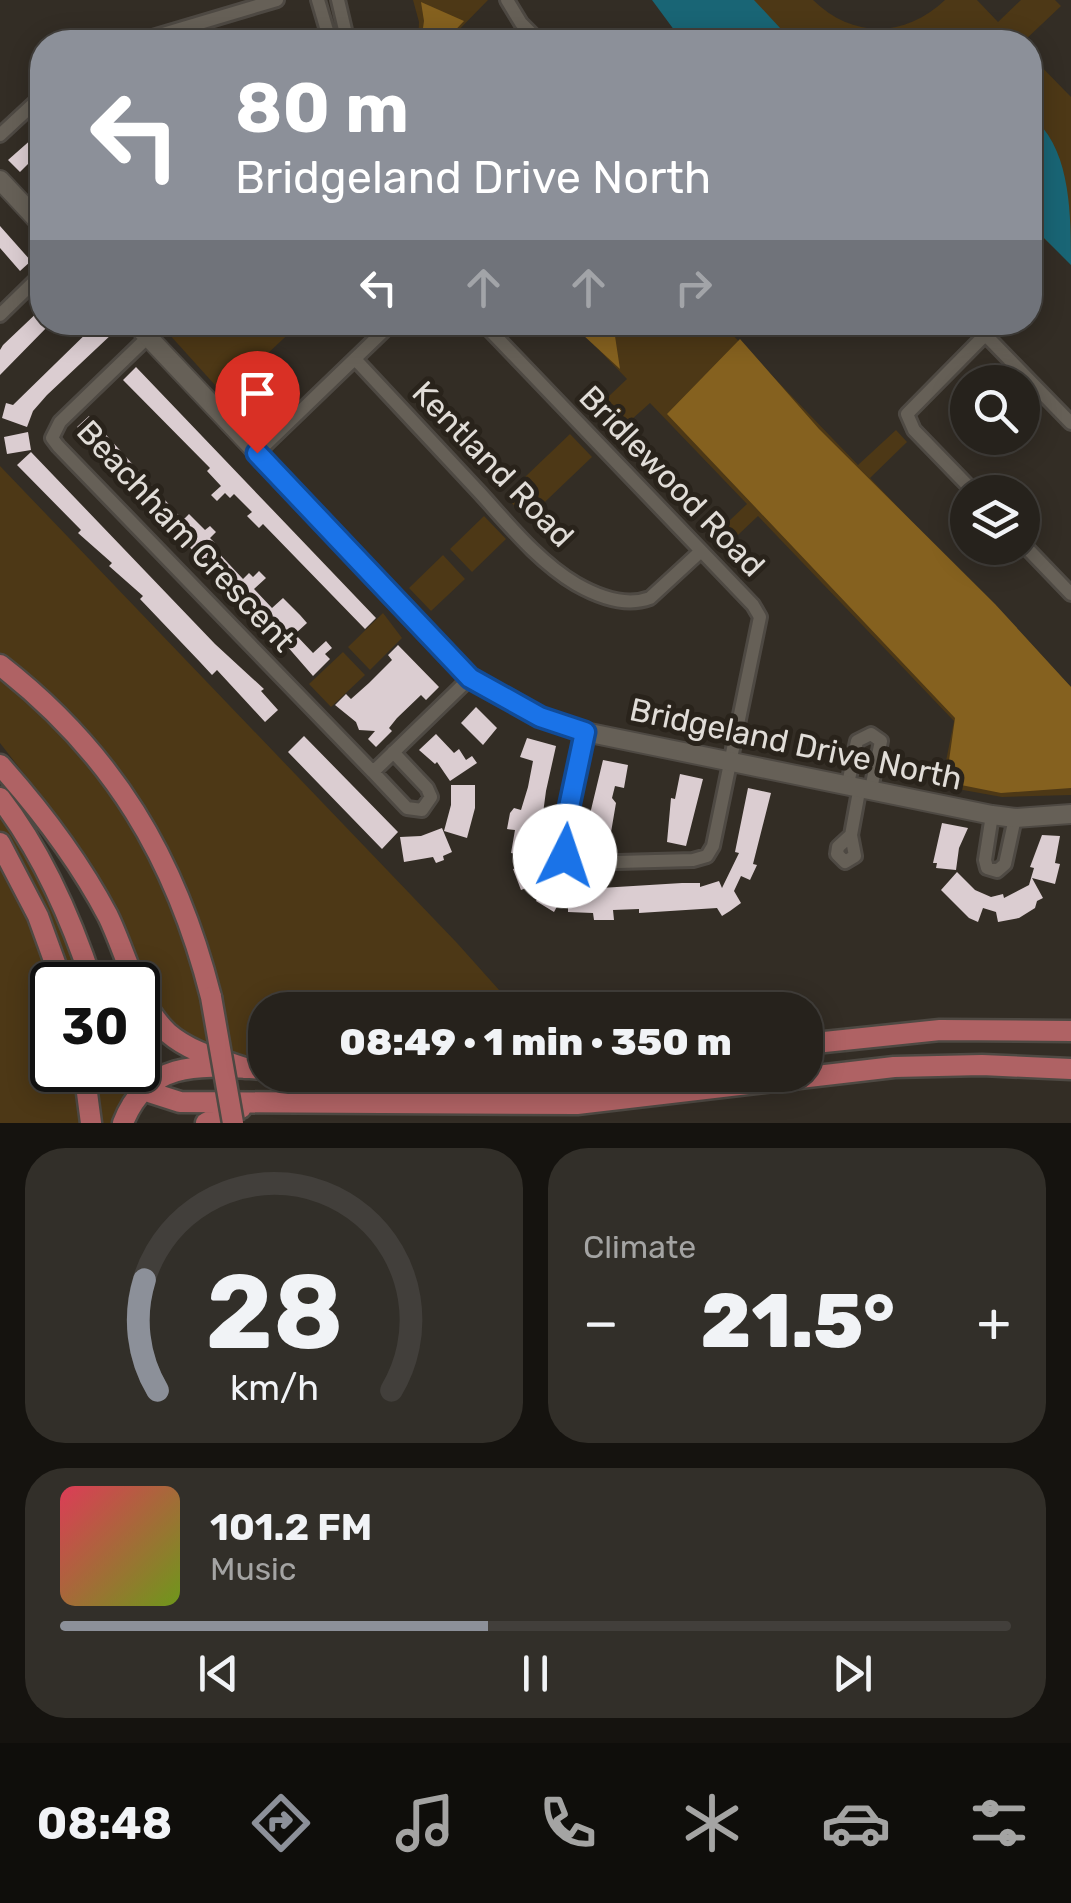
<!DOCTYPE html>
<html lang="en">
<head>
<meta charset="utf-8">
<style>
  body { margin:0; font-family:Rubik,sans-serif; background:#322f29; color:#f1f3f6; height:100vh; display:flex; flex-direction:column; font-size:38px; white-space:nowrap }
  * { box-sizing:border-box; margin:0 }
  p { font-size:32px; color:#a4a4a3 }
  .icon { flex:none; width:55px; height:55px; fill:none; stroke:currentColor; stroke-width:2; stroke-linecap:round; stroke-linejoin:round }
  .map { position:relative; height:1123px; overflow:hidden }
  .side { display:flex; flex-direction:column; gap:25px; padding:25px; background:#15130f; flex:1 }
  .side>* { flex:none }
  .guide { position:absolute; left:30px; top:30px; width:1012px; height:305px; border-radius:40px; box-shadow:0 5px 25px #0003,0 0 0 2px #423f3b; background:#8c9099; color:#fff; overflow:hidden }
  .tools { position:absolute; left:950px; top:365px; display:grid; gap:20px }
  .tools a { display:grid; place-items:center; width:90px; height:90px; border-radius:50%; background:#26221c; box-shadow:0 5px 25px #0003,0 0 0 2px #423f3b; font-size:50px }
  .speed { position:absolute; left:30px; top:962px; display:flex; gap:20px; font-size:50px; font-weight:700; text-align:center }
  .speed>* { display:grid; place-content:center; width:130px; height:130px; border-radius:50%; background:#26221c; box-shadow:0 5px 25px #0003,0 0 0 2px #423f3b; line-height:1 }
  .speed .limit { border:5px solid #111; border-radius:15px; background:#fff; color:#111 }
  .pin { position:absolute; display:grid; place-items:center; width:85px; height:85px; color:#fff; margin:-102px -42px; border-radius:50% 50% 50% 0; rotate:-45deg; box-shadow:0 0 10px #0007 }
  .pin .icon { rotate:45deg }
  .me { position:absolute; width:110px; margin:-55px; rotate:4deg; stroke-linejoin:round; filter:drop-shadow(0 0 8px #0008) }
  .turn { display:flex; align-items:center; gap:35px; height:210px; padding:0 40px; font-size:45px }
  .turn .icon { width:130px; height:130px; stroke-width:2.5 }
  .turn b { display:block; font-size:70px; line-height:85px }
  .lanes { display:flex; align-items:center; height:95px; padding:0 40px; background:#0003; justify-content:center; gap:50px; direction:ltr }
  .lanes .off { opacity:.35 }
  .big { font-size:75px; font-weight:800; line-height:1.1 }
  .side .widget { flex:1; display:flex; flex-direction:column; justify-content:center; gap:15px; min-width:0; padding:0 35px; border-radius:40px; background:#322f29 }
  .side .dial { align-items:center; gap:0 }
  .dial svg { height:260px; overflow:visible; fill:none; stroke:#423f3b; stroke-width:7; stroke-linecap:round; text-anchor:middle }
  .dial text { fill:#f1f3f6; stroke:none }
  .song { display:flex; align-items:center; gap:30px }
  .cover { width:120px; height:120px; border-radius:15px; background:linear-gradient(135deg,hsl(350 70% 55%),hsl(80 70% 35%)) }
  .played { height:10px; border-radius:5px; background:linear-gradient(90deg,#8c9099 45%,#423f3b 45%) }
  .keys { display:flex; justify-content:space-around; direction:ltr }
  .heat { display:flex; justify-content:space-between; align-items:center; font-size:55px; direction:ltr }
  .side .tiles { flex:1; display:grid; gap:25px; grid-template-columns:1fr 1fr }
  .widget:last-child { grid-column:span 2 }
  .trip { position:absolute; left:248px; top:992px; width:575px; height:100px; border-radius:40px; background:#26221c; box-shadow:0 5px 25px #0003,0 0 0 2px #423f3b; font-weight:800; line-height:100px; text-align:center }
  .tabs { display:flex; height:160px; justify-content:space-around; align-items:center; background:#0f0e0b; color:#a4a4a3 }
  .tabs .icon { width:70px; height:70px }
  .tabs .on { color:#8c9099 }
  .tabs b { font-size:45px; color:#f1f3f6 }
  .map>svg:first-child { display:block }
  .green { fill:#4d3816 }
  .forest { fill:#85611f }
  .water { fill:#196575 }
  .building { fill:#dbcdd1 }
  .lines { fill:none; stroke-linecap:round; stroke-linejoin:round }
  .street-casing { stroke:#4e4943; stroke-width:18 }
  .secondary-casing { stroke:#4e4943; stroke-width:22 }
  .primary-casing { stroke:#4e4943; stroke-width:25 }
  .street { stroke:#666057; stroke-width:12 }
  .secondary { stroke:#666057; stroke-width:18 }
  .primary { stroke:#af6264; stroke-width:20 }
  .primary-bridge-casing { stroke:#4e4943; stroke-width:25; stroke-linecap:butt }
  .primary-bridge { stroke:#af6264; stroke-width:20 }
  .route-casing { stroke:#114b97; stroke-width:25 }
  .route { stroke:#1a73e8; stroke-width:18 }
  .labels { text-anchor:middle; stroke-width:10; stroke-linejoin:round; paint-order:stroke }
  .street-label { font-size:32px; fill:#e1ddd8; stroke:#29231b }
</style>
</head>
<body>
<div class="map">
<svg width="1071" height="1123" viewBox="0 0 1071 1123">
  <rect width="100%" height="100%" fill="#332d25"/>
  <path class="green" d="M413,0H488L447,42H418L419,22Z
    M653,0H813C853,39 905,38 945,0H977L998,22L1021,0H1055L1061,6L1023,42H686Z
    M1030,55L1071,97V263L1030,226Z
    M159,323H300L224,395Z
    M573,323H731L726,328L858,465L896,430L907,442L870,478L1071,687V795L1002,797L941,786L954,721L758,516L721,551L710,539L747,504L650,403L612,437L590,414L627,379Z
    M570,434L592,457L527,519L505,496Z
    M0,466L457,943L517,1010H265V1057L217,1053L163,1023L122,929L70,833L0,743Z
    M484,516L506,539L472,572L450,549Z
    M443,555L465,579L431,611L409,588Z
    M383,613L402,638L370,670L348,647Z
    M343,652L365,675L331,707L309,684Z
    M0,807L33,857L86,985H70L20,866L0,831Z
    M0,862L30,919L52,985V1070H77L84,1123H0Z
    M91,1070H115L129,1087L115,1123H98Z"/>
  <path class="forest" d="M421,2L464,21L444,42H421L424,21Z
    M570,323H613L620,369Z
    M740,339L819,429L995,604L1071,687V788L1001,793L946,782L955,718L667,414Z"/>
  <path class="water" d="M652,0H754L793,42H683Z
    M1030,115C1071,147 1071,213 1071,265L1030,224Z"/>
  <path class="building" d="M42,130V150L20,172L8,160Z
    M0,226L31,261L20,271L0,248Z
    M42,308V322H52L0,375V350L3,345Z
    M98,322H103L113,333L47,395L33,411L27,427L2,418L6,403L13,405Z
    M136,367L376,618L365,629L263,524L259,528L247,516L252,512L234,494L230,498L225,493L217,501L211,495L221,486L207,471L210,468L123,380Z
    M253,390L269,407L254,422L237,405Z
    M89,416L183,520L189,514L205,530L210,526L216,532L210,538L215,543L212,546L243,579L249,573L253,577L259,571L266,578L254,589L272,608L283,598L300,615L307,623L295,634L313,653L326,641L332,648L325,654L330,659L313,676L273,630L270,632L256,618L77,427Z
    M28,432L31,450L7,454L4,437Z
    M31,452L215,644L264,689L261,691L278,710L265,722L217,670L212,675L200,662L140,599L143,596L109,566L112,563L78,533L81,530L17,465Z
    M398,645L439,687L426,700L421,695L397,718L389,728L392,731L376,747L368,739L375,731L359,730L356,722L335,705L346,694L351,699L369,683L392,660L388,655Z
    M476,707L497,728L483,745L461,723Z
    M436,734L454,753L459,749L466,760L472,756L477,763L450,781L437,762L435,764L419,750Z
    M304,736L398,832L382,849L288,752Z
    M527,738L556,746L546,791L537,858L511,853L515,830L507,829L510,813L514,808L521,810L528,787L533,761L520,757Z
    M603,760L628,765L624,788L615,786L612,798L616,803L609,844L584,839Z
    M680,774L703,779L686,846L667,842L671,798L675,799Z
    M451,785H475V808L467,838L444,831L451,805Z
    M748,788L771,793L753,864L757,865L750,880L741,876L734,891L741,903L730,911L722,916L717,908L639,913V909L613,910L614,920H594L593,913L568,912V890L682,883H700V887L719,881L722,888L739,853L735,852Z
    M942,823L968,828L959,848L956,870L936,868L937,863H933Z
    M442,828L452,852L443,856L444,860L436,863L433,857L404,862L400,837L421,836Z
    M1042,835L1060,836L1055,863L1060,864L1055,884L1032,878L1043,898L1037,901L1035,908L1019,918L998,922L996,912L983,908L978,922L969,918L941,890L957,872L975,890L991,897L1003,894L1004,898L1029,885L1034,868L1030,867Z
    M536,860L544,881L521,890L513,869Z
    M547,881L565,892L554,912L536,901Z"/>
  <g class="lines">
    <defs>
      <path id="street" d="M318,0L328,34L337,40L346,34L338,0
        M507,0L521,23L540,42
        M136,42L277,0
        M0,135L42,96
        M0,315L42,274
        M482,322L753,605L760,617L713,846L707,856L693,860L580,863C565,861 563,854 562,840L585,732
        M811,322H828
        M973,322L1071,423
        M148,337L60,422L52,438L58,446L373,772L470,678
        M355,359C397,404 439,449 481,494C510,526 539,562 576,584C597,596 626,607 650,598L701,551
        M257,453L393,322
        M974,492L914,430L907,414L985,335
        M1022,543L1071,594
        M373,772L407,808L422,810L431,797L427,788L393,752
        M848,784L857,741L871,734L881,741L871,789
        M992,815L985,860L987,868L997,871L1005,864L1015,818
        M851,835L838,847L837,854L845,862L855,856L851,835L860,786"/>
      <path id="secondary" d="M0,180L42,225
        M134,322L470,678L541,717L585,732L992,815L1015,818L1071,814"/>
      <path id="primary" d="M0,665C113,753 176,858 211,997
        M0,765C42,812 79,861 108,916C126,953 137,1004 168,1033C190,1052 219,1059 245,1068
        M0,798C42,852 72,921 93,985
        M0,843L38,916L63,985
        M805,1044L940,1030L1071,1031
        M84,1070L91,1123
        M126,1070L152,1093L180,1102L577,1104L894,1067L982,1065L1071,1069
        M374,1075L478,1078L571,1075
        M123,1123C149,1056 207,1066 265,1069
        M206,1123L241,1108"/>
    </defs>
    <use href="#street" class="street-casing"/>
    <use href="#secondary" class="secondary-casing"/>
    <use href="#primary" class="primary-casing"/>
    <use href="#street" class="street"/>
    <use href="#secondary" class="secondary"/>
    <use href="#primary" class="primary"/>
    <defs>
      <path id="primary-bridge" d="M211,997L233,1123"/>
    </defs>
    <use href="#primary-bridge" class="primary-bridge-casing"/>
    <use href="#primary-bridge" class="primary-bridge"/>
  </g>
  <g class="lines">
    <defs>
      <path id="route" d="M257,453L470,678L540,717L585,732L562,840L565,856"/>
    </defs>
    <use href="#route" class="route-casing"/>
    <use href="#route" class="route"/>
  </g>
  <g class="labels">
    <g class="street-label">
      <text transform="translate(493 464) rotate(46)" y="11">Kentland Road</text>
      <text transform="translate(672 481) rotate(46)" y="11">Bridlewood Road</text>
      <text transform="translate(186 536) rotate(47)" y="11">Beachham Crescent</text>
      <text transform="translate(796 744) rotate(12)" y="11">Bridgeland Drive North</text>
    </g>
  </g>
</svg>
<div class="tools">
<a><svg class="icon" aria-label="search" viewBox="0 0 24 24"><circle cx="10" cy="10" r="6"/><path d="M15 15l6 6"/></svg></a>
<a><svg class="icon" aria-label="layers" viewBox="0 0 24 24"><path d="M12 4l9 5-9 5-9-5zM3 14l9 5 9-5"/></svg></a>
</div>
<div class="speed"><div class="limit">30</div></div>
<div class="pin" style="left:257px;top:453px;background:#d93025"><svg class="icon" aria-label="arrive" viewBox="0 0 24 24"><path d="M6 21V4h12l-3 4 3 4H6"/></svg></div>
<svg class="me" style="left:565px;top:856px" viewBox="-20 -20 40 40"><circle r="19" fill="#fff"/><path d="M0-13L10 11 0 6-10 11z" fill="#1a73e8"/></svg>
<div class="trip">08:49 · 1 min · 350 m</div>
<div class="guide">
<div class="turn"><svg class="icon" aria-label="left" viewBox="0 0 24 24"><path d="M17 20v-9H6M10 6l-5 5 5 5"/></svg><div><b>80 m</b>Bridgeland Drive North</div></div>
<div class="lanes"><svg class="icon" aria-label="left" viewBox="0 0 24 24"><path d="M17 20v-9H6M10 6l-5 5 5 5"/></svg><svg class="icon off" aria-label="ahead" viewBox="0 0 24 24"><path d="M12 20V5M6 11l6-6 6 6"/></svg><svg class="icon off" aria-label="ahead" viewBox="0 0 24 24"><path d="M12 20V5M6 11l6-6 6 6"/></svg><svg class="icon off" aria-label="right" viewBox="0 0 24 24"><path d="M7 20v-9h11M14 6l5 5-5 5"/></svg></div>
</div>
</div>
<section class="side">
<div class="tiles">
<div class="widget dial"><svg viewBox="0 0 100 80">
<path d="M14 69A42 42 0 1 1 86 69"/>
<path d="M14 69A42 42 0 0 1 10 35" stroke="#8c9099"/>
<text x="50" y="56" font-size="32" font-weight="700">28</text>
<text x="50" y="72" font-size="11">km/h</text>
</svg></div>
<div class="widget"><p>Climate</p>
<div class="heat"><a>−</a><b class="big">21.5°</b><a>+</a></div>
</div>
<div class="widget">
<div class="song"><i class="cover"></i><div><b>101.2 FM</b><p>Music</p></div></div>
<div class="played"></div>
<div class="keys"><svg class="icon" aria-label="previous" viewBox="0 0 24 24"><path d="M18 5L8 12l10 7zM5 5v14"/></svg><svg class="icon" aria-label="pause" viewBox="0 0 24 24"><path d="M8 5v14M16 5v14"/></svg><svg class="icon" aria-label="next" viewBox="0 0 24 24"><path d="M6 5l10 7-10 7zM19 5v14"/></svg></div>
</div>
</div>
</section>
<nav class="tabs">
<b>08:48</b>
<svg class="icon on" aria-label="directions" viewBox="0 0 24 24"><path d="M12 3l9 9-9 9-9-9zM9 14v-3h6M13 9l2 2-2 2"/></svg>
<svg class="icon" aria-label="music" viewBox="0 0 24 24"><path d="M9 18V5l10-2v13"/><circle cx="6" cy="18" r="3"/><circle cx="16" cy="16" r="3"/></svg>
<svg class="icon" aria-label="phone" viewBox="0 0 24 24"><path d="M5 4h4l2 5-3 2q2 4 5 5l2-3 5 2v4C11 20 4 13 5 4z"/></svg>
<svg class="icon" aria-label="climate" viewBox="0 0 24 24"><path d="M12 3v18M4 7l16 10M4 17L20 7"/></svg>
<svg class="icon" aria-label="car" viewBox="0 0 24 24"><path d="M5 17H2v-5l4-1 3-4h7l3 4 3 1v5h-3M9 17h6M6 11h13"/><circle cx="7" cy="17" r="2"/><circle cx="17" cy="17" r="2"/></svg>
<svg class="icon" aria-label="filters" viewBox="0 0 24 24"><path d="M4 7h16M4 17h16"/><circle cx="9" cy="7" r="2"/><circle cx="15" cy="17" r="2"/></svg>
</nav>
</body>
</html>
